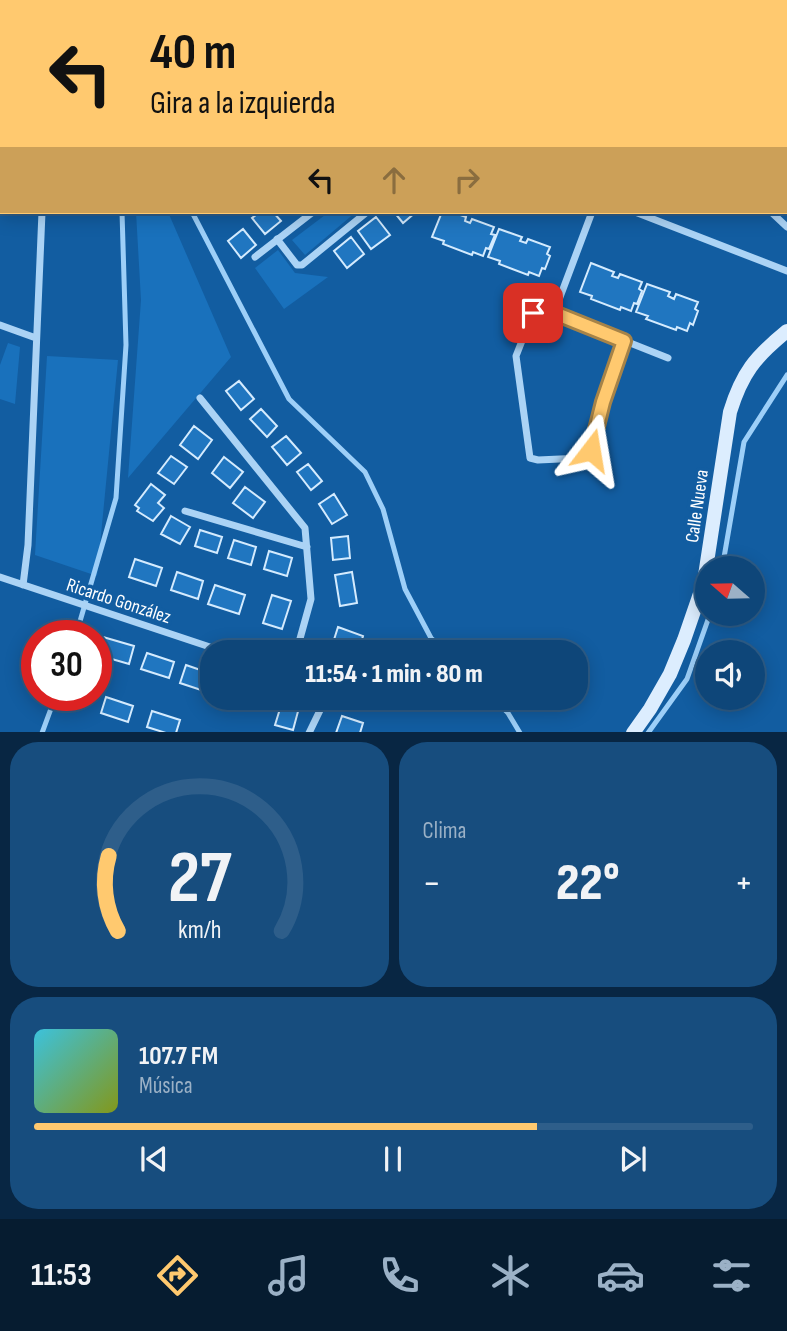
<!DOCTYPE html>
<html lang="es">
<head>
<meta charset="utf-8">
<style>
  body { margin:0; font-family:"Sofia Sans Condensed",sans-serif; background:#174d7e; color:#f1f3f6; height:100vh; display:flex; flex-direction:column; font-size:26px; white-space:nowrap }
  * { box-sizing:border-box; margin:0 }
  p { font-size:23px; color:#9bb1c6 }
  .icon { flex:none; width:38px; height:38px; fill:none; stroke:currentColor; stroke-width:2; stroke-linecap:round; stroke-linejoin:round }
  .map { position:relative; height:732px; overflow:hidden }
  .sheet { display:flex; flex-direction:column; gap:10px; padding:10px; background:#082643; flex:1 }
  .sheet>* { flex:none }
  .hud { position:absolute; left:0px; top:0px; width:788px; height:214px; box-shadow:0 4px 18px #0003,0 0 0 2px #2e5e8a; background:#ffc96f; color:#111; overflow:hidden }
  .needle { width:46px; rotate:290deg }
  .fabs { position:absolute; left:695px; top:556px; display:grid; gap:14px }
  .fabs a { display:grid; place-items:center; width:70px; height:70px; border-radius:50%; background:#0e4679; box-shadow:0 4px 18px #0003,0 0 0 2px #2e5e8a; font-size:35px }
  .speed { position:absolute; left:21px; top:620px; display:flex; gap:14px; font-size:35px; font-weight:700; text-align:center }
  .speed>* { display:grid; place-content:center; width:91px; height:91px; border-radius:50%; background:#0e4679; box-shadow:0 4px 18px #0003,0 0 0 2px #2e5e8a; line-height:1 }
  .speed .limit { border:10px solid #d22; background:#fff; color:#111 }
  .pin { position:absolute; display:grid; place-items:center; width:60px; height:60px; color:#fff; margin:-30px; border-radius:14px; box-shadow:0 4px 10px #0006 }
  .me { position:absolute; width:77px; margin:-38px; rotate:14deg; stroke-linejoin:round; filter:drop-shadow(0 0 5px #0008) }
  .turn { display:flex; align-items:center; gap:24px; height:147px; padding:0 35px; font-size:32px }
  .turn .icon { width:91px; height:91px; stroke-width:2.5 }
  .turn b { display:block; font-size:49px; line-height:60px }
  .lanes { display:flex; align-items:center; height:66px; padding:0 35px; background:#0003; justify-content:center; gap:35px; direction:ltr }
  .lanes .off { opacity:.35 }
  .big { font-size:52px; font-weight:800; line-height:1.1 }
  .sheet .widget { flex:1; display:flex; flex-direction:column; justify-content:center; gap:10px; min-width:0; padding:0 24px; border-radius:28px; background:#174d7e }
  .sheet .dial { align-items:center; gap:0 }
  .dial svg { height:182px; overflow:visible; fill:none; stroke:#2e5e8a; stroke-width:7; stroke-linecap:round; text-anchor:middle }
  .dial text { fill:#f1f3f6; stroke:none }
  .song { display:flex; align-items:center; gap:21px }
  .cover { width:84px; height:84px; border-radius:10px; background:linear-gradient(135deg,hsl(190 70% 55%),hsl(70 70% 35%)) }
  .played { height:7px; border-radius:4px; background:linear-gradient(90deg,#ffc96f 70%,#2e5e8a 70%) }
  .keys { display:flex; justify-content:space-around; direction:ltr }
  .heat { display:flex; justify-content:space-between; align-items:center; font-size:38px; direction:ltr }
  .sheet .tiles { flex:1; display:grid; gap:10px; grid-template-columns:1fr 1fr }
  .widget:last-child { grid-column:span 2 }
  .trip { position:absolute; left:200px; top:640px; width:388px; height:70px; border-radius:28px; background:#0e4679; box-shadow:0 4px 18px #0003,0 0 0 2px #2e5e8a; font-weight:800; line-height:70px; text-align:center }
  .tabs { display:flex; height:112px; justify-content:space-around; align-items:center; background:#061c30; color:#9bb1c6 }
  .tabs .icon { width:49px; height:49px }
  .tabs .current { color:#ffc96f }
  .tabs b { font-size:32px; color:#f1f3f6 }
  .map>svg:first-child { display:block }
  .green { fill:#1971bc }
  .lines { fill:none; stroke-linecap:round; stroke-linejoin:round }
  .stream { stroke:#9dcff8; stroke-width:5 }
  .building { fill:#2076c0; stroke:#d4ebfe; stroke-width:2 }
  .street { stroke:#abd3f5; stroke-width:7 }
  .secondary { stroke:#dcedfe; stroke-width:14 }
  .route-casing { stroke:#a68348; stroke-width:18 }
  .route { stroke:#ffc96f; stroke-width:12 }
  .labels { text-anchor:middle; stroke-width:7; stroke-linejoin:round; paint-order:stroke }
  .street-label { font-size:19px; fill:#fff; stroke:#125da1 }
</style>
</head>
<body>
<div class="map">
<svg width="787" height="733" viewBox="0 0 787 733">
  <rect width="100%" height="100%" fill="#125da1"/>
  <path class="green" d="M136,212H168L231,357L128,478L141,300Z
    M329,212H356L305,255L292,240Z
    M278,250L295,273L328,277L284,309L255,268Z
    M8,343L20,347L15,404L0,399V365Z
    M47,356L118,360L97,576L35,555Z"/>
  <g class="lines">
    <path class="stream" d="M26,0L28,2
      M68,0L69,2
      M192,212L289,399L365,472L383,509L405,589L431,638L448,653
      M722,569L744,442L787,375
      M76,635L116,498L126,345L122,212
      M493,698L508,713L520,733
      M42,733L56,695
      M648,733L687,679L710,614"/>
  </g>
  <path class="building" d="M260,212H273L281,221L265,234L252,218Z
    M394,212H416L403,223Z
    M442,212H452L466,217L465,221L470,223L472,219L494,227L491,234L495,235L489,249L486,248L483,256L473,252L472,255L443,244L444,241L432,237Z
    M376,217L390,235L371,249L358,231Z
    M243,229L256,245L241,258L228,241Z
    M499,229L522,237L520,241L526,243L528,239L550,247L547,254L550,256L545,269L542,268L539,276L529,272L528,275L499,264L500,261L488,257Z
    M351,237L364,254L347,268L334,251Z
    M591,263L614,272L612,276L618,278L620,274L642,282L639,289L642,291L637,304L634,303L631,311L621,307L620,310L591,299L592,296L580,292Z
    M647,284L670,292L668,296L674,299L676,294L698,302L695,309L698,311L693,325L690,323L687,331L677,327L676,330L646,319L648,316L636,312Z
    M239,381L254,399L241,410L226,391Z
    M261,409L277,426L267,437L250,419Z
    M194,426L212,440L198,459L180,445Z
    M286,436L301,453L287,465L272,447Z
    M171,456L187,467L174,484L158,473Z
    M224,457L243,472L230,488L212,473Z
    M308,464L322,481L311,490L297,472Z
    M151,484L165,495L158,503L164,508L153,521L137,511L139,508L135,505Z
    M245,487L265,502L253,518L233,503Z
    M334,494L347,515L332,524L319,504Z
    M171,516L190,527L180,544L161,534Z
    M200,530L222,537L217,553L195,546Z
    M348,536L350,558L333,560L331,538Z
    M234,540L256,547L251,565L228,558Z
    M269,551L292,558L287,576L264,569Z
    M135,559L162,568L156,586L129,577Z
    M177,572L203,581L198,599L171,590Z
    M352,572L357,603L340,606L335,575Z
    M215,585L245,595L239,614L208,604Z
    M272,595L291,601L282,629L263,623Z
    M338,627L363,636L358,653L332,646Z
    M103,637L134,646L129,664L98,655Z
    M147,653L174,662L169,678L141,669Z
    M186,665L212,674L210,693L180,683Z
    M106,697L133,706L128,722L101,713Z
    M283,699L300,704L293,730L275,725Z
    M152,711L180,720L176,733H166L147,727Z
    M342,716L363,723L360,733H336Z"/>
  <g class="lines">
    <path class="street" d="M449,0L450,2
      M560,0L562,2
      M702,0L704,2
      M129,2L130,0
      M221,2L222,0
      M311,2L312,0
      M406,2V0
      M627,2L629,0
      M786,60L787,61
      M0,168L2,169
      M635,212L787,271
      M771,212L787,227
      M277,239L297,265H302L367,212
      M255,257L313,212
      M554,313L592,212
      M0,325L36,338
      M624,341L602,402L591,450L582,458L538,460L530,458L516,356L533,313L542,308L668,358
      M200,398L305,528L311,599L296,653
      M185,511L307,547
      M0,577L228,653
      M23,585L28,545L42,212
      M309,733L326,698"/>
    <path class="secondary" d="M0,8L2,11
      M633,733L650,709L670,674L684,640L704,582L730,412C742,373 755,357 787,331"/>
  </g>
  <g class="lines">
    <defs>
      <path id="route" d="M533,313L542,308L624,341L603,402L591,450"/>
    </defs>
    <use href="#route" class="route-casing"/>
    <use href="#route" class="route"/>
  </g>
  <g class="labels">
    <g class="street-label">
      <text transform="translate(696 506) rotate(-82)" y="7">Calle Nueva</text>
      <text transform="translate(119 600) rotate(18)" y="7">Ricardo González</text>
    </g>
  </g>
</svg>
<div class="fabs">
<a><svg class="needle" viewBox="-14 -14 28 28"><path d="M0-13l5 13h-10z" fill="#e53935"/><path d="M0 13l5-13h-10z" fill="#9bb1c6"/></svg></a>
<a><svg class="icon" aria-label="sound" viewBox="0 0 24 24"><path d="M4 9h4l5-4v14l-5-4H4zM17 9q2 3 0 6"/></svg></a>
</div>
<div class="speed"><div class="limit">30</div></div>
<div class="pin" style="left:533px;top:313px;background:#d93025"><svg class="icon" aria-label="arrive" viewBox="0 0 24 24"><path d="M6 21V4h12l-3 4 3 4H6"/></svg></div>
<svg class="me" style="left:591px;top:450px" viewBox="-20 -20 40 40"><path d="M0-17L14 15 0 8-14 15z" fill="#ffc96f" stroke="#fff" stroke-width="4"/></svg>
<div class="trip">11:54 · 1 min · 80 m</div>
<div class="hud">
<div class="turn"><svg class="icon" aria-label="left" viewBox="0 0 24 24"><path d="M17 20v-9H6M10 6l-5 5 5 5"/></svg><div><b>40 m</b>Gira a la izquierda</div></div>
<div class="lanes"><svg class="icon" aria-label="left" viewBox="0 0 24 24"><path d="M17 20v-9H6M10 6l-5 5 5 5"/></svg><svg class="icon off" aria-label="ahead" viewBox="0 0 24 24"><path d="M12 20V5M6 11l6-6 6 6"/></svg><svg class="icon off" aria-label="right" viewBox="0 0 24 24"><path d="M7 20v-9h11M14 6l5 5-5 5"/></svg></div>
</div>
</div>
<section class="sheet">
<div class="tiles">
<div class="widget dial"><svg viewBox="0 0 100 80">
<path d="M14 69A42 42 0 1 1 86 69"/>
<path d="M14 69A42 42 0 0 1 10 36" stroke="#ffc96f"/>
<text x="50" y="56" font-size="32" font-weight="700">27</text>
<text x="50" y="72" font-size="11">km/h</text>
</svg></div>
<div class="widget"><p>Clima</p>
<div class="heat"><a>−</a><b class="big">22°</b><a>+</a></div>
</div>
<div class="widget">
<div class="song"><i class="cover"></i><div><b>107.7 FM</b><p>Música</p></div></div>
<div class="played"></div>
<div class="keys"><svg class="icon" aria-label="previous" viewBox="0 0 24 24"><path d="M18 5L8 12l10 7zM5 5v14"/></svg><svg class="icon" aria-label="pause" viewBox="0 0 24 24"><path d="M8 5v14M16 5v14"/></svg><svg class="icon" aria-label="next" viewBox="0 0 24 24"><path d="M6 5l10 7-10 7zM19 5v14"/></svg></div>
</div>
</div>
</section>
<nav class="tabs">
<b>11:53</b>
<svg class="icon current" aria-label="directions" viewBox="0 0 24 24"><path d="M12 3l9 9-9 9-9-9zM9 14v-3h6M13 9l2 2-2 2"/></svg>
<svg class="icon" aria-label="music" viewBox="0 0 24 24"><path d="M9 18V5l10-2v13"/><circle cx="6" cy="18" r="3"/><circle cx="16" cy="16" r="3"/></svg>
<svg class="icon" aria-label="phone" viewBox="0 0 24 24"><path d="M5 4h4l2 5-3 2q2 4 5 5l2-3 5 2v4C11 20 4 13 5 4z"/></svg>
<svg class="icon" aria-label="climate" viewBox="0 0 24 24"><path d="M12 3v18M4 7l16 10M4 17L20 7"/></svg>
<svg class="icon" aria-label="car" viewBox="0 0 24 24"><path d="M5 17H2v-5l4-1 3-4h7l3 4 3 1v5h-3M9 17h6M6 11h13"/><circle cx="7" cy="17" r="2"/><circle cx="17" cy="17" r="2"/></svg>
<svg class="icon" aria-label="filters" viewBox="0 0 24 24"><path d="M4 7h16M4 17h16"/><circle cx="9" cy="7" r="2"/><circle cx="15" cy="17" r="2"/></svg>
</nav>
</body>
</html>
